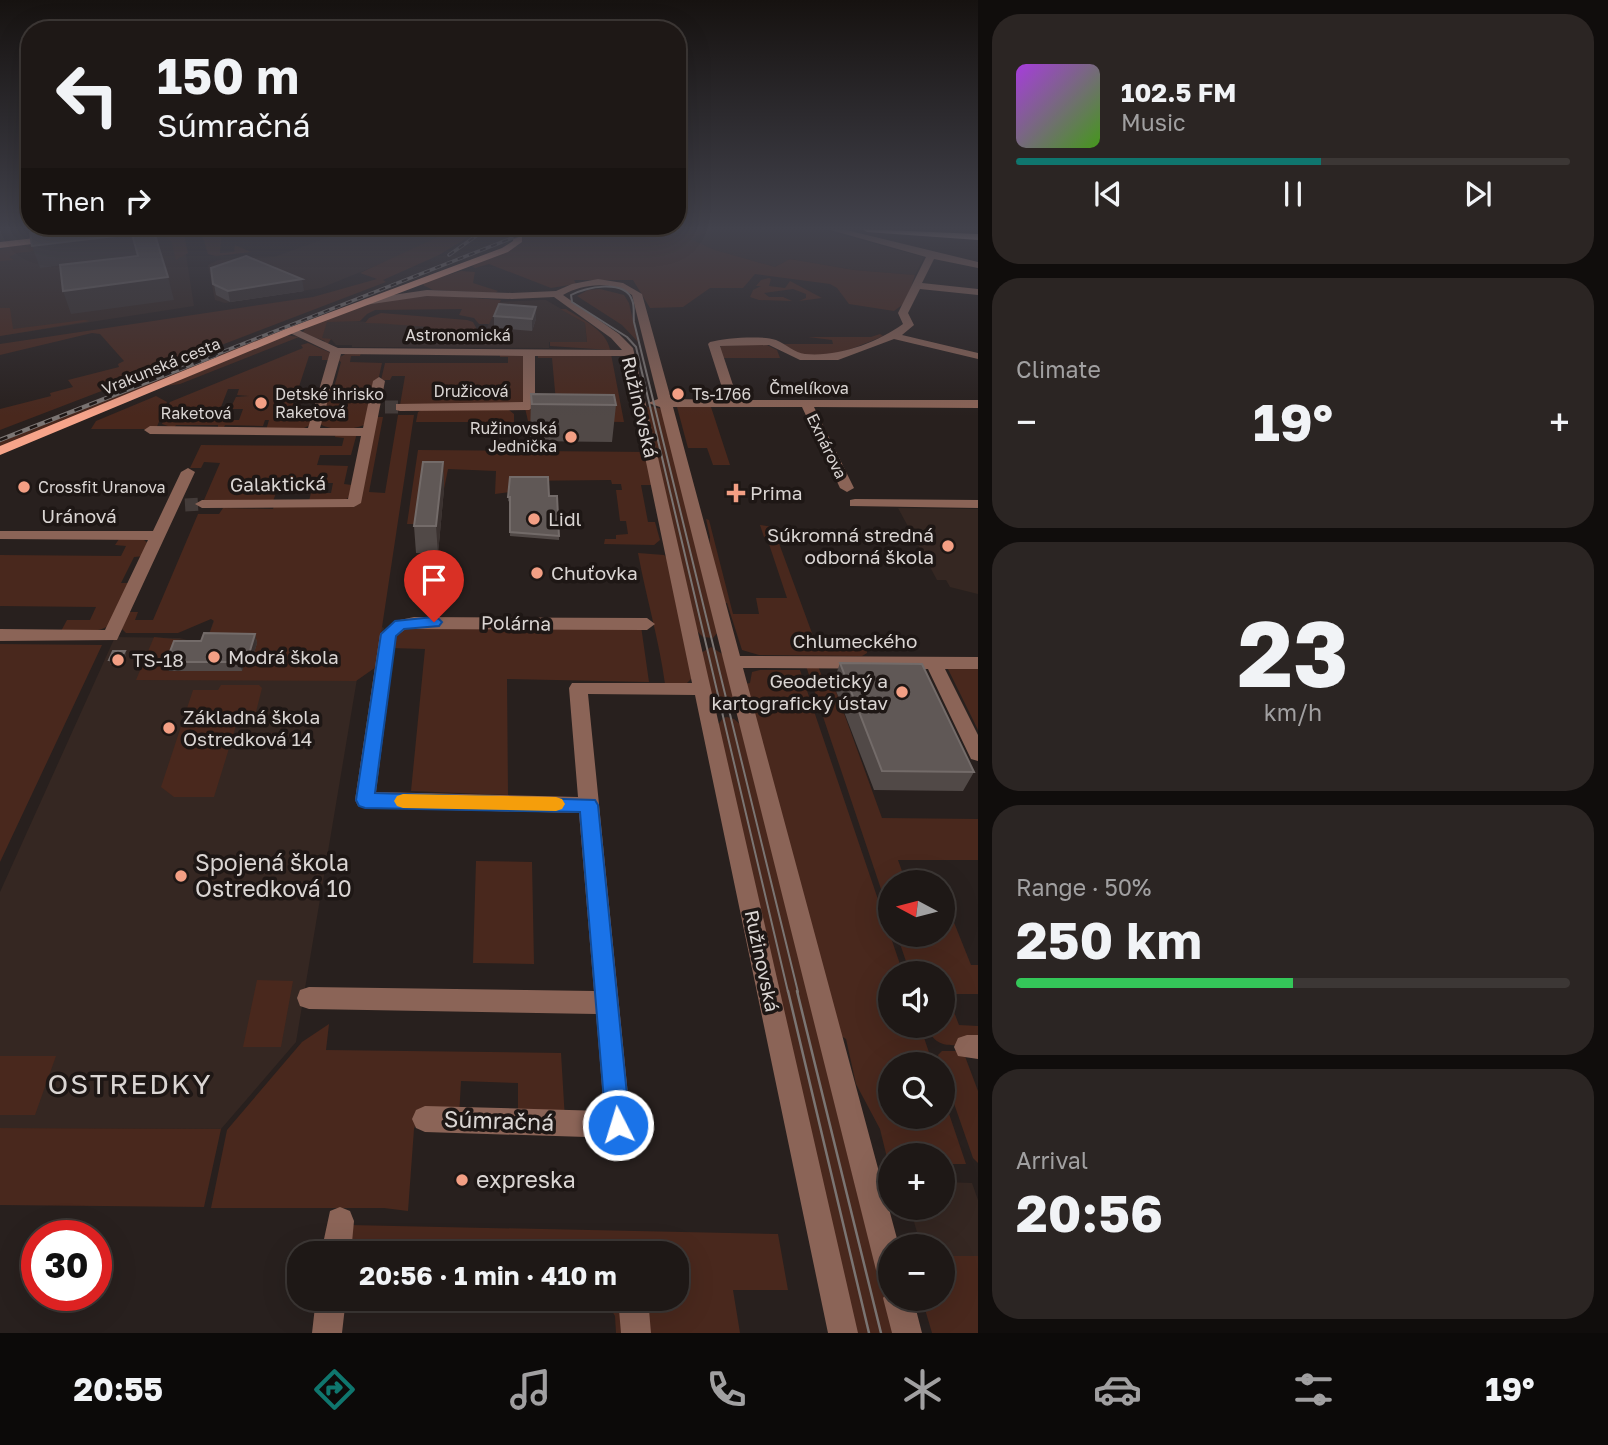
<!DOCTYPE html>
<html lang="en">
<head>
<meta charset="utf-8">
<style>
  body { margin:0; font-family:"Golos Text",sans-serif; background:#2b2523; color:#f1f3f6; height:100vh; display:flex; flex-direction:column; font-size:26px; white-space:nowrap }
  * { box-sizing:border-box; margin:0 }
  p { font-size:23px; color:#a1a0a1 }
  .icon { flex:none; width:38px; height:38px; fill:none; stroke:currentColor; stroke-width:2; stroke-linecap:round; stroke-linejoin:round }
  .map { position:relative; flex:1; overflow:hidden }
  .sheet { display:flex; flex-direction:column; gap:14px; padding:14px; background:#100d0c; width:630px }
  .sheet>* { flex:none }
  .top-card { position:absolute; left:21px; top:21px; width:665px; height:214px; border-radius:28px; box-shadow:0 7px 28px #0002,0 0 0 2px #3c3735; background:#1e1816; color:#f1f3f6; overflow:hidden }
  .needle { width:46px; rotate:277deg }
  .controls { position:absolute; left:878px; top:870px; display:grid; gap:14px }
  .controls a { display:grid; place-items:center; width:77px; height:77px; border-radius:50%; background:#1e1816; box-shadow:0 7px 28px #0002,0 0 0 2px #3c3735; font-size:35px }
  .speed { position:absolute; left:21px; top:1220px; display:flex; gap:14px; font-size:35px; font-weight:700; text-align:center }
  .speed>* { display:grid; place-content:center; width:91px; height:91px; border-radius:50%; background:#1e1816; box-shadow:0 7px 28px #0002,0 0 0 2px #3c3735; line-height:1 }
  .speed .limit { border:10px solid #d22; background:#fff; color:#111 }
  .pin { position:absolute; display:grid; place-items:center; width:60px; height:60px; color:#fff; margin:-72px -30px; border-radius:50% 50% 50% 0; rotate:-45deg; box-shadow:0 0 7px #0007 }
  .pin .icon { rotate:45deg }
  .me { position:absolute; width:77px; margin:-38px; rotate:355deg; stroke-linejoin:round; filter:drop-shadow(0 0 5px #0008) }
  .turn { display:flex; align-items:center; gap:24px; height:147px; padding:0 21px; font-size:32px }
  .turn .icon { width:91px; height:91px; stroke-width:2.5 }
  .turn b { display:block; font-size:49px; line-height:60px }
  .then { display:flex; align-items:center; height:66px; padding:0 21px; background:#0003; gap:14px; font-size:26px }
  .big { font-size:52px; font-weight:700; line-height:1.1 }
  .sheet .card { flex:1; display:flex; flex-direction:column; justify-content:center; gap:10px; min-width:0; padding:0 24px; border-radius:28px; background:#2b2523 }
  .sheet .dial { align-items:center; gap:0 }
  .dial b { font-size:91px; line-height:1 }
  .song { display:flex; align-items:center; gap:21px }
  .cover { width:84px; height:84px; border-radius:10px; background:linear-gradient(135deg,hsl(280 70% 55%),hsl(100 70% 35%)) }
  .played { height:7px; border-radius:4px; background:linear-gradient(90deg,#0f766e 55%,#3c3735 55%) }
  .keys { display:flex; justify-content:space-around; direction:ltr }
  .heat { display:flex; justify-content:space-between; align-items:center; font-size:38px; direction:ltr }
  .charge { height:10px; border-radius:5px; background:linear-gradient(90deg,#34c759 50%,#3c3735 0) }
  .trip { position:absolute; left:287px; top:1241px; width:402px; height:70px; border-radius:28px; background:#1e1816; box-shadow:0 7px 28px #0002,0 0 0 2px #3c3735; font-weight:700; line-height:70px; text-align:center }
  .tab-bar { display:flex; height:112px; justify-content:space-around; align-items:center; background:#0c0a09; color:#a1a0a1 }
  .tab-bar .icon { width:49px; height:49px }
  .tab-bar .selected { color:#0f766e }
  .tab-bar b { font-size:32px; color:#f1f3f6 }
  main { display:flex; flex:1; min-height:0 }
  .map>svg:first-child { display:block }
  .built { fill:#352722 }
  .green { fill:#49281d }
  .lines { fill:none; stroke-linecap:round; stroke-linejoin:round }
  .minor-tunnel { stroke:#433b39; stroke-width:13; stroke-dasharray:13 6; stroke-linecap:butt }
  .minor { fill:#8b6457; fill-rule:evenodd }
  .major { fill:#f6a48a; fill-rule:evenodd }
  .highway { fill:#f9d0c3; fill-rule:evenodd }
  .tram-far1 { stroke:#7b7573; stroke-width:2 }
  .tram { stroke:#7b7573; stroke-width:2.5 }
  .rail-far1-casing { stroke:#7b7573; stroke-width:3.5 }
  .rail-casing { stroke:#7b7573; stroke-width:4.5 }
  .rail-far1 { stroke:#1e1715; stroke-width:2; stroke-dasharray:6; stroke-linecap:butt }
  .rail { stroke:#1e1715; stroke-width:2.5; stroke-dasharray:8; stroke-linecap:butt }
  .wall { fill:#514947 }
  .shaded-wall { fill:#3b3230 }
  .building { fill:#605856; stroke:#736b69; stroke-width:2 }
  .route { fill:#1a73e8; stroke:#114b97; stroke-width:2 }
  .slow { fill:#f59e0b }
  .poi-dot { fill:#f39f84; stroke:#1e1715; stroke-width:2.5 }
  .labels { text-anchor:middle; stroke-width:7; stroke-linejoin:round; paint-order:stroke }
  .far-street-label { font-size:16px; fill:#dad5d3; stroke:#1e1715 }
  .far-poi-label { font-size:16px; fill:#dad5d3; stroke:#1e1715; text-anchor:start }
  .street-label { font-size:19px; fill:#dad5d3; stroke:#1e1715 }
  .poi-label { font-size:19px; fill:#dad5d3; stroke:#1e1715; text-anchor:start }
  .near-poi-label { font-size:23px; fill:#dad5d3; stroke:#1e1715; text-anchor:start }
  .near-street-label { font-size:23px; fill:#dad5d3; stroke:#1e1715 }
  .near-quarter-label { font-size:28px; letter-spacing:2px; fill:#dad5d3; stroke:#1e1715 }
</style>
</head>
<body>
<main>
<div class="map">
<svg width="978" height="1333" viewBox="0 0 978 1333">
  <rect width="100%" height="100%" fill="#28201e"/>
  <path class="built" d="M182,229L194,306L0,336V247Z
    M351,229H473L474,232L440,236L415,250L321,288L225,303L215,300L208,265L218,260L274,257Z
    M717,229H820L924,257L915,275L854,270L790,259L775,267L715,250L689,239Z
    M540,300H546L585,323L587,343L549,342V348L352,347V345H336L331,339H321L327,321H356L473,330L472,336H484L485,342L487,327L499,302Z
    M898,508L978,509V594L950,587L946,580H937Z
    M236,557L384,628L376,667L357,679L296,1042L221,1129L0,1128V892L115,637L180,638L205,645Z
    M943,1182L972,1183L978,1200V1256H943V1246H921L910,1208H943Z"/>
  <path class="green" d="M174,229H183L188,253L176,260L171,241L166,236L17,253L9,257L14,260L0,261V250L11,246Z
    M200,229H222L220,253L234,252L235,245L251,252L216,256L208,254Z
    M473,229H477L475,233L439,255L383,280L386,282L0,430V409L51,396L50,393L73,387L68,380L119,367L118,364L124,361L100,334L92,333L0,355V344L313,297L377,279L360,273L440,236L470,234Z
    M545,229H716L690,239L715,250L775,267L790,259L854,270L915,275L906,302L894,311L849,304L837,288L830,284L755,274L743,288H710L683,307L650,308L633,280H574L576,284L551,288L489,264L475,268L472,266L519,245L523,237L527,235L539,237Z
    M461,271L475,272L473,283L498,291L495,293L433,290L423,285L425,282Z
    M769,278L771,279L769,286L785,288L790,281L822,298L799,301L806,298V294L793,289L764,293L769,297H783L792,301L759,300L750,297L753,290L761,286H756L761,280Z
    M600,289L624,295L629,303L638,342L622,325L577,296L588,290Z
    M437,295L501,300L489,324H479L474,318L459,315L462,309L375,310L367,314L360,321L327,322L322,338L331,339L327,345L322,343L325,341L302,333L307,327L378,301Z
    M0,308H10L13,329L84,320L90,321L0,336Z
    M560,309H566C581,319 607,330 610,350L550,346V342H587L585,323Z
    M381,313L467,320L473,322L480,335H472V331L428,332L429,327C407,326 388,323 365,323L369,318Z
    M287,328L289,329L0,448V441Z
    M880,334L883,336C857,347 808,370 784,344H833L832,340L808,337H871Z
    M285,335L299,337L180,384L166,386Z
    M308,343L331,353L330,360H322V356H309L291,411H305L307,407H316L310,425L302,429L266,430L269,420H265L263,426L225,425L223,429H218V425H176L174,428L162,424L167,409H203L198,420H239L243,409H230L236,397L249,396L237,395L239,389H228L221,407H168L170,402L303,348L301,345Z
    M765,344L777,350L780,358H721L718,350L721,346Z
    M347,353H361L360,356H351L350,362L382,363L374,399L364,425C352,430 331,431 320,424L327,393L332,395L341,362L337,359Z
    M500,354L523,356L524,404L400,405L405,376H392L390,380H381L385,363H508V357H500Z
    M538,354H611L624,422L528,421L525,408L557,413L552,358H538Z
    M156,396L167,402L156,429H91L96,421Z
    M650,406L662,409L718,632L713,638L703,637L697,631L646,408Z
    M677,407H711L730,465H713L707,448H688Z
    M423,409L509,410L514,414V422H416L418,412Z
    M398,415H414L376,667L356,681L136,680L154,637L182,640L169,671H242L244,663H252L206,643L214,621L211,619L178,633H126L122,629L126,612H138L135,620H153L198,514H219L223,508L273,509L274,506L355,507L375,417H383L369,492L385,493Z
    M336,433H357L351,455H320L317,465L348,466L344,484L352,485L349,497L345,500L309,501L311,493H331L333,483H260L256,492L276,493L273,501L204,500L220,463L204,462L201,468H190L201,445L342,446L344,438L335,437Z
    M418,450L647,452L653,485H641L648,522H655L660,540L654,545L604,544L605,539H616V535L628,534L626,521H620L616,490H622L621,484H612L611,480L511,481L510,492L495,494L496,471L448,469L444,489H425L420,524H407Z
    M706,519L709,520L733,614H759L756,598H787L767,538L764,537L760,525L773,527L816,644L867,645V653L862,656L759,655L742,650L727,603H723L709,552L710,537Z
    M119,539L144,540L149,544L146,556L134,557L121,583H129C113,633 112,631 60,633L67,620H90L96,607L0,606V555L121,556L126,546L115,545Z
    M638,553L664,555L670,561L694,676L685,685L665,684C659,639 646,597 638,553Z
    M641,626L649,682L507,679L508,795L411,791L425,649L390,648L392,635L401,627Z
    M0,644L102,645L0,862Z
    M711,647L724,655L735,701L730,707C707,709 705,671 701,653Z
    M946,665H978V730Z
    M806,666H818L823,679L833,683L882,818L978,819V860H898L906,882H891V899L883,895Z
    M760,670H800L903,973H891V1026H920L933,1064H891V1116H943V1096L966,1164H943V1155H891L889,1166L880,1129L856,1084L846,1039L838,1034L745,684L750,683L752,672Z
    M221,685H259L262,688L255,716H239L214,797H174L161,787L193,690H218Z
    M727,717L734,719L742,726L894,1333H857L718,725L723,718Z
    M476,861L532,862L534,964L473,963Z
    M943,905H947L971,965H978V994H947L959,1025L978,1026V1044C954,1044 936,1052 927,1026H943V973H910L897,935L943,934Z
    M257,980L293,981L281,1047H243Z
    M329,1024L326,1050L561,1053L565,1120H518V1083L461,1081L459,1117L419,1114L414,1129L408,1211L384,1208H211L227,1130L302,1042Z
    M942,1051H963L978,1091V1163L973,1158L943,1072V1064H941L938,1055Z
    M0,1056H56L35,1115H0Z
    M0,1128L221,1129L204,1207L0,1205Z
    M349,1225L778,1234L788,1290H733L740,1333H616L615,1316L605,1299L677,1298V1253H346Z
    M943,1256H978V1333H932L922,1299L943,1298Z"/>
  <g class="lines">
    <path class="minor-tunnel" d="M385,407H400
      M185,505L202,504"/>
    <path class="minor" d="M827,229H842L978,262V268L934,259L922,283L978,289V295L920,289L908,313L914,325L902,335L978,353V359L894,339L838,360H800L769,345L720,346L738,400H978V408L814,407L854,488L847,492L840,488L802,407H673L740,656L978,657V669H945L978,735V761L971,759L928,669L743,668L899,1246H891V1285L881,1280L876,1270L660,407L648,403L658,399L632,295C612,281 584,283 563,295L619,334L633,348L858,1333H828L695,695L588,694L631,1125L627,1134L618,1138L425,1132L416,1128L412,1119L416,1110L425,1106L604,1111L596,1014L309,1009L300,1006L297,998L300,990L309,987L594,991L579,813L365,808L358,806L355,800L380,634L395,621L414,617L647,618L655,624L647,630L406,629L396,636L376,792L578,797L569,688L572,683H692L624,356H535V406L529,410L400,411L396,410V404L523,402V356L341,354L320,428H363L373,381L379,377L385,381L361,503L354,507L202,508L195,504L202,500L348,499L361,436L150,434L144,430L150,426L308,428L330,352L288,332V328L292,327L338,348L622,350L611,338L554,297L512,299L427,296L365,305L360,302L365,299L427,290L512,293L556,291L572,284L598,279L623,283L642,294L671,399L726,400L708,344L710,342C725,338 761,335 776,340C786,344 795,353 805,354C839,357 876,343 903,324L898,313L926,257Z
      M188,468L195,472L117,640L0,641V629L105,630L148,540L0,539V531H153L181,472Z
      M855,499L978,500V508L850,506V500Z
      M967,1035H978V1059L958,1056L954,1047L958,1038Z
      M340,1207L350,1211L354,1221L351,1253H321L330,1211Z
      M891,1286V1298H913L922,1333H892L883,1298Z
      M316,1298H346L342,1333H312Z
      M618,1298H648L651,1333H621Z"/>
    <path class="major" d="M514,229H522V242L508,252L296,332L0,455V446L288,328L502,248L513,241Z
      M53,236L58,239L56,241L0,248V242Z"/>
    <path class="highway" d="M862,229L978,234V240L867,232Z"/>
    <path class="tram-far1" d="M788,992L636,347L627,337L572,302L571,295C585,287 625,279 632,300C635,306 633,315 634,322L798,992"/>
    <path class="tram" d="M788,991L869,1333
      M797,991L881,1333"/>
    <defs>
      <path id="rail-far1" d="M449,255L486,229
        M212,356L535,229"/>
      <path id="rail" d="M0,440L216,355"/>
    </defs>
    <use href="#rail-far1" class="rail-far1-casing"/>
    <use href="#rail" class="rail-casing"/>
    <use href="#rail-far1" class="rail-far1"/>
    <use href="#rail" class="rail"/>
  </g>
  <path class="wall" d="M211,268L304,291L230,302L216,295Z
    M494,316L536,319L532,331L494,328Z
    M531,394L616,405L612,442L530,441Z
    M443,462L444,489L438,554L416,553L414,526Z
    M549,496L559,536V540L510,536V502L508,501V497Z
    M255,634L257,643L251,663H244L242,671H169L166,662L201,641Z
    M125,651L126,656L122,665H111L109,660Z
    M840,663L974,772L963,791L874,790L833,683Z"/>
  <path class="shaded-wall" d="M156,231L161,252L159,253L154,232Z
    M132,234L138,256L40,268L32,246Z
    M168,277L174,300L71,314L63,291Z
    M302,279L304,291L230,302L228,291Z
    M536,307V319L532,331V319Z
    M443,462L444,489L438,554L436,526Z
    M255,634L257,643L251,663L249,654Z
    M125,651L126,656L122,665L120,660Z
    M242,654L244,663L242,671L240,662Z"/>
  <path class="building" d="M64,229H156V231L154,232L168,277L63,291L60,265L138,256L132,234L32,246L30,233Z
    M246,256L302,279L228,291L213,284L211,268Z
    M499,304L536,307L532,319L494,316Z
    M531,394L614,395L616,405L532,404Z
    M423,462H443L436,526H414Z
    M510,477H548L549,496H557L559,536L510,532V497H508Z
    M204,633L255,634L249,654H242L240,662H166L174,641H201Z
    M113,651H125L120,660H109Z
    M840,663L922,664L974,772L882,771Z"/>
  <linearGradient id="sky" x2="0" y2="1"><stop stop-color="#161210"/><stop offset="0.55" stop-color="#42424c"/><stop offset="1" stop-color="#42424c" stop-opacity="0"/></linearGradient>
  <rect width="978" height="416" fill="url(#sky)"/>
  <path class="route" d="M434,617L439,619L442,622L439,626L404,629L396,636L375,793L595,800L598,805L630,1125L626,1134L618,1138L609,1134L606,1125L580,812L365,808L359,806L356,800L381,634L395,621Z"/>
  <path class="slow" d="M403,794L556,797L562,799L565,804L562,809L556,811L403,808L397,806L394,801L397,796Z"/>
  <g class="poi-dot">
    <circle cx="678" cy="394" r="7"/>
    <circle cx="261" cy="403" r="7"/>
    <circle cx="571" cy="437" r="7"/>
    <circle cx="24" cy="487" r="7"/>
    <path d="M732.5 482.5h7v7h7v7h-7v7h-7v-7h-7v-7h7z"/>
    <circle cx="534" cy="519" r="7"/>
    <circle cx="948" cy="546" r="7"/>
    <circle cx="537" cy="573" r="7"/>
    <circle cx="214" cy="657" r="7"/>
    <circle cx="118" cy="660" r="7"/>
    <circle cx="902" cy="692" r="7"/>
    <circle cx="169" cy="728" r="7"/>
    <circle cx="181" cy="876" r="7"/>
    <circle cx="462" cy="1180" r="7"/>
  </g>
  <g class="labels">
    <g class="far-street-label">
      <text x="458" y="341">Astronomická</text>
      <text transform="translate(161 366) rotate(-22)" y="6">Vrakunská cesta</text>
      <text x="809" y="394">Čmelíkova</text>
      <text x="471" y="397">Družicová</text>
      <text x="196" y="419">Raketová</text>
      <text transform="translate(827 446) rotate(64)" y="6">Exnárova</text>
    </g>
    <g class="far-poi-label">
      <text x="275" y="400">Detské ihrisko<tspan x="275" dy="18">Raketová</tspan></text>
      <text x="692" y="400">Ts-1766</text>
      <text x="557" y="434" text-anchor="end">Ružinovská<tspan x="557" dy="18">Jednička</tspan></text>
      <text x="38" y="493">Crossfit Uranova</text>
    </g>
    <g class="street-label">
      <text transform="translate(640 407) rotate(77)" y="7">Ružinovská</text>
      <text transform="translate(278 484) rotate(-1)" y="7">Galaktická</text>
      <text x="79" y="523">Uránová</text>
      <text transform="translate(516 623) rotate(1)" y="7">Polárna</text>
      <text x="855" y="648">Chlumeckého</text>
      <text transform="translate(762 961) rotate(78)" y="7">Ružinovská</text>
    </g>
    <g class="poi-label">
      <text x="750" y="500">Prima</text>
      <text x="548" y="526">Lidl</text>
      <text x="934" y="542" text-anchor="end">Súkromná stredná<tspan x="934" dy="22">odborná škola</tspan></text>
      <text x="551" y="580">Chuťovka</text>
      <text x="228" y="664">Modrá škola</text>
      <text x="132" y="667">TS-18</text>
      <text x="888" y="688" text-anchor="end">Geodetický a<tspan x="888" dy="22">kartografický ústav</tspan></text>
      <text x="183" y="724">Základná škola<tspan x="183" dy="22">Ostredková 14</tspan></text>
    </g>
    <g class="near-poi-label">
      <text x="195" y="871">Spojená škola<tspan x="195" dy="26">Ostredková 10</tspan></text>
      <text x="476" y="1188">expreska</text>
    </g>
    <g class="near-street-label">
      <text transform="translate(499 1121) rotate(2)" y="8">Súmračná</text>
    </g>
    <g class="near-quarter-label">
      <text x="130" y="1094">OSTREDKY</text>
    </g>
  </g>
</svg>
<div class="controls">
<a><svg class="needle" viewBox="-14 -14 28 28"><path d="M0-13l5 13h-10z" fill="#e53935"/><path d="M0 13l5-13h-10z" fill="#a1a0a1"/></svg></a>
<a><svg class="icon" aria-label="sound" viewBox="0 0 24 24"><path d="M4 9h4l5-4v14l-5-4H4zM17 9q2 3 0 6"/></svg></a>
<a><svg class="icon" aria-label="search" viewBox="0 0 24 24"><circle cx="10" cy="10" r="6"/><path d="M15 15l6 6"/></svg></a>
<a>+</a>
<a>−</a>
</div>
<div class="speed"><div class="limit">30</div></div>
<div class="pin" style="left:434px;top:622px;background:#d93025"><svg class="icon" aria-label="arrive" viewBox="0 0 24 24"><path d="M6 21V4h12l-3 4 3 4H6"/></svg></div>
<svg class="me" style="left:618px;top:1125px" viewBox="-20 -20 40 40"><circle r="17" fill="#1a73e8" stroke="#fff" stroke-width="3"/><path d="M0-11L8 9 0 5-8 9z" fill="#fff"/></svg>
<div class="trip">20:56 · 1 min · 410 m</div>
<div class="top-card">
<div class="turn"><svg class="icon" aria-label="left" viewBox="0 0 24 24"><path d="M17 20v-9H6M10 6l-5 5 5 5"/></svg><div><b>150 m</b>Súmračná</div></div>
<div class="then">Then<svg class="icon" aria-label="right" viewBox="0 0 24 24"><path d="M7 20v-9h11M14 6l5 5-5 5"/></svg></div>
</div>
</div>
<section class="sheet">
<div class="card">
<div class="song"><i class="cover"></i><div><b>102.5 FM</b><p>Music</p></div></div>
<div class="played"></div>
<div class="keys"><svg class="icon" aria-label="previous" viewBox="0 0 24 24"><path d="M18 5L8 12l10 7zM5 5v14"/></svg><svg class="icon" aria-label="pause" viewBox="0 0 24 24"><path d="M8 5v14M16 5v14"/></svg><svg class="icon" aria-label="next" viewBox="0 0 24 24"><path d="M6 5l10 7-10 7zM19 5v14"/></svg></div>
</div>
<div class="card"><p>Climate</p>
<div class="heat"><a>−</a><b class="big">19°</b><a>+</a></div>
</div>
<div class="card dial"><b>23</b><p>km/h</p></div>
<div class="card"><p>Range · 50%</p><b class="big">250 km</b><div class="charge"></div></div>
<div class="card"><p>Arrival</p><b class="big">20:56</b></div>
</section>
</main>
<nav class="tab-bar">
<b>20:55</b>
<svg class="icon selected" aria-label="directions" viewBox="0 0 24 24"><path d="M12 3l9 9-9 9-9-9zM9 14v-3h6M13 9l2 2-2 2"/></svg>
<svg class="icon" aria-label="music" viewBox="0 0 24 24"><path d="M9 18V5l10-2v13"/><circle cx="6" cy="18" r="3"/><circle cx="16" cy="16" r="3"/></svg>
<svg class="icon" aria-label="phone" viewBox="0 0 24 24"><path d="M5 4h4l2 5-3 2q2 4 5 5l2-3 5 2v4C11 20 4 13 5 4z"/></svg>
<svg class="icon" aria-label="climate" viewBox="0 0 24 24"><path d="M12 3v18M4 7l16 10M4 17L20 7"/></svg>
<svg class="icon" aria-label="car" viewBox="0 0 24 24"><path d="M5 17H2v-5l4-1 3-4h7l3 4 3 1v5h-3M9 17h6M6 11h13"/><circle cx="7" cy="17" r="2"/><circle cx="17" cy="17" r="2"/></svg>
<svg class="icon" aria-label="filters" viewBox="0 0 24 24"><path d="M4 7h16M4 17h16"/><circle cx="9" cy="7" r="2"/><circle cx="15" cy="17" r="2"/></svg>
<b>19°</b>
</nav>
</body>
</html>
